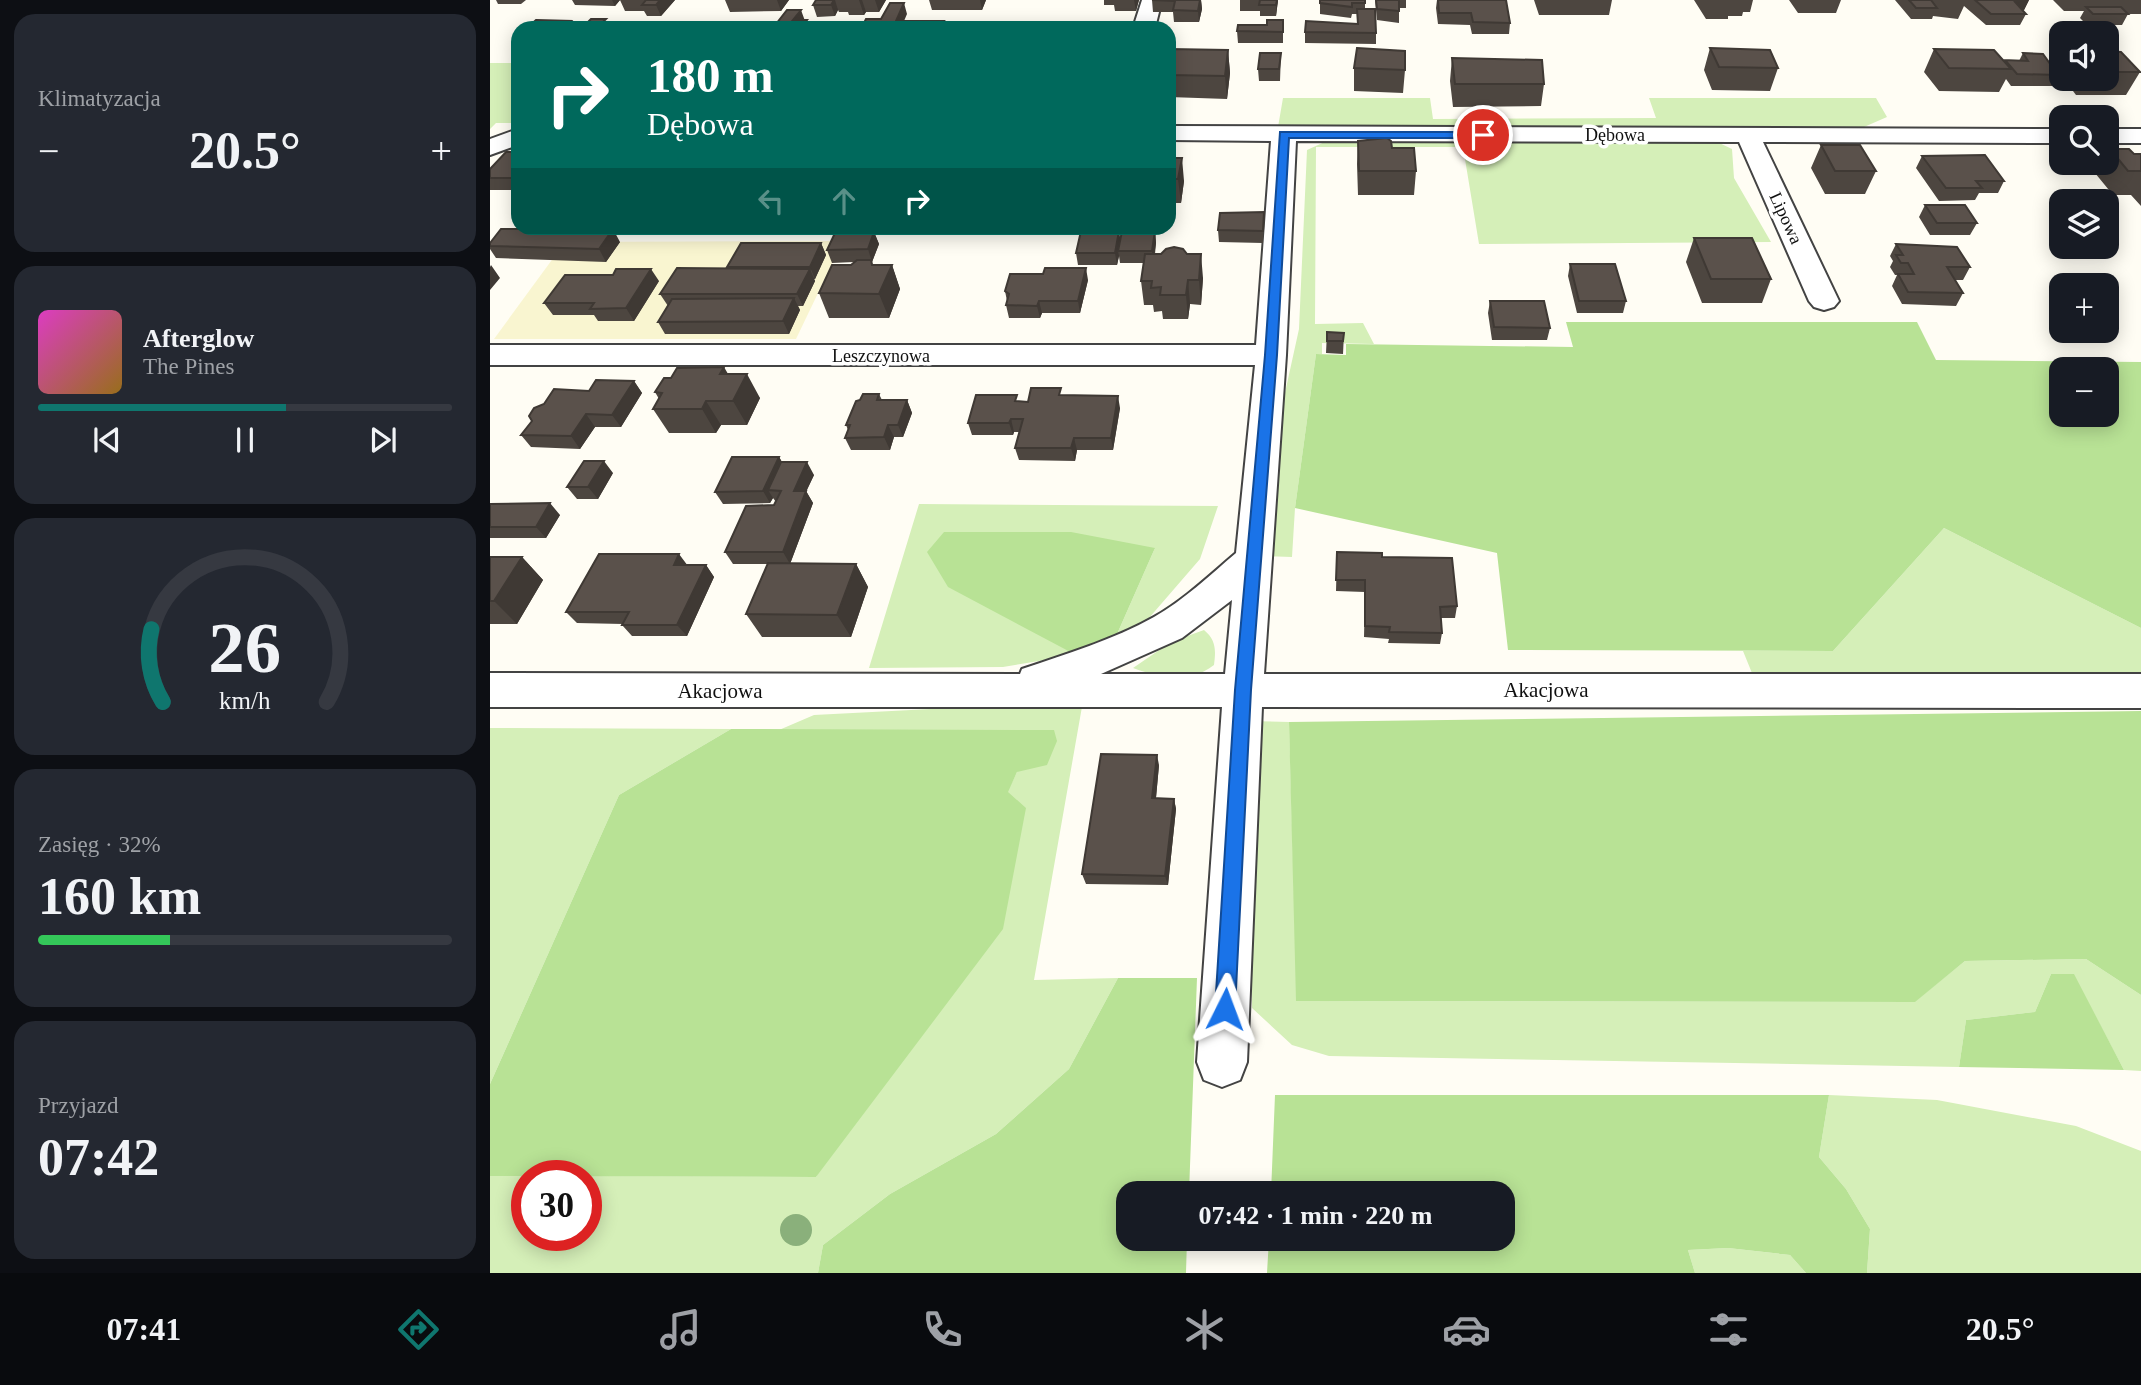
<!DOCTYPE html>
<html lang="pl">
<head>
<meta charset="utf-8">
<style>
  body { margin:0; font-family:"Times New Roman",serif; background:#242831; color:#f1f3f6; height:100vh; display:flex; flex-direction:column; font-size:26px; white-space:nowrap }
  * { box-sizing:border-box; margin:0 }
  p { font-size:23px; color:#9ea1a6 }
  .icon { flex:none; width:38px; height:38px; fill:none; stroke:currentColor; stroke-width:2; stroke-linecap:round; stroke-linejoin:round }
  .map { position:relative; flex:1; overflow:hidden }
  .drawer { display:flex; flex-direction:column; gap:14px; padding:14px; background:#0d0f14; width:490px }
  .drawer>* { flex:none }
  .top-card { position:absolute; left:21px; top:21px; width:665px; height:214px; border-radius:21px; box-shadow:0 4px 18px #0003; background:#00695c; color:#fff; overflow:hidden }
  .fabs { position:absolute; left:1559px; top:21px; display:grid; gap:14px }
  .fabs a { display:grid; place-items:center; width:70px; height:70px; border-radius:14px; background:#171b24; box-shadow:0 4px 18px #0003; font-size:35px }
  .speed { position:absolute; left:21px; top:1160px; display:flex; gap:14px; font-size:35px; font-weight:700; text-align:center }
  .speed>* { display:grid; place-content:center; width:91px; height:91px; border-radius:50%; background:#171b24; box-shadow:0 4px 18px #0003; line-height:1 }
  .speed .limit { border:10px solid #d22; background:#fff; color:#111 }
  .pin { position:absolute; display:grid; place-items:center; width:60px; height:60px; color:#fff; margin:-30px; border:4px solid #fff; border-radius:50%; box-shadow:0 2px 7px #0007 }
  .me { position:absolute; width:77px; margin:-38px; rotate:3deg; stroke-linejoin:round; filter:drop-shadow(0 0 5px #0008) }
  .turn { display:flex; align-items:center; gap:24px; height:147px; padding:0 21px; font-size:32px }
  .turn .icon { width:91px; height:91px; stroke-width:2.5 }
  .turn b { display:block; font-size:49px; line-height:60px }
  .lanes { display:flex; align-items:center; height:66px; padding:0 21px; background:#0003; justify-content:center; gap:35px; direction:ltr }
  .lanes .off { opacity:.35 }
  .big { font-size:52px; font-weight:600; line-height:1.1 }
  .drawer .widget { flex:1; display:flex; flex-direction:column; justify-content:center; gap:10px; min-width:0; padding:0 24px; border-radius:21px; background:#242831 }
  .drawer .dial { align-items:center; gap:0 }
  .dial svg { height:182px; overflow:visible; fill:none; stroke:#363941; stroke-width:7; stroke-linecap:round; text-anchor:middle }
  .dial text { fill:#f1f3f6; stroke:none }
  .song { display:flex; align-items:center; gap:21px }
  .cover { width:84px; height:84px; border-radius:10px; background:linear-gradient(135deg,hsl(310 70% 55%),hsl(40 70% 35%)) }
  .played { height:7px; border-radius:4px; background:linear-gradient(90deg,#0f766e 60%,#363941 60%) }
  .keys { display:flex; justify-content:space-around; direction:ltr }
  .heat { display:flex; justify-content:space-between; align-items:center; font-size:38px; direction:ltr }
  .charge { height:10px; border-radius:5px; background:linear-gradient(90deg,#34c759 32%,#363941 0) }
  .trip { position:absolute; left:626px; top:1181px; width:399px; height:70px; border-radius:21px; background:#171b24; box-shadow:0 4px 18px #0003; font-weight:600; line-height:70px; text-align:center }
  .menu { display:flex; height:112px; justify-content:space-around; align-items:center; background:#090b0e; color:#9ea1a6 }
  .menu .icon { width:49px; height:49px }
  .menu .selected { color:#0f766e }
  .menu b { font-size:32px; color:#f1f3f6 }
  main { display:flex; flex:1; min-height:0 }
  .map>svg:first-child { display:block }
  .farmland { fill:#f9f5d0 }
  .green { fill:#d5efb8 }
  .forest { fill:#b8e295; fill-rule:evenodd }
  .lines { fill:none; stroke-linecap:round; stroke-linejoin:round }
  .minor-casing { stroke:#434343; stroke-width:4 }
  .minor { fill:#fff; fill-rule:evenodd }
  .tree { fill:#8ab07b }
  .wall { fill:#4d4640 }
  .shaded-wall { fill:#3f3934 }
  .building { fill:#5a514b; stroke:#3f3934; stroke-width:2 }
  .route { fill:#1a73e8; stroke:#114b97; stroke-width:2 }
  .labels { text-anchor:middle; stroke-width:7; stroke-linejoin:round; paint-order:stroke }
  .far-street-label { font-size:18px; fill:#101010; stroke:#fff }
  .street-label { font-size:21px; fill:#101010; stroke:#fff }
</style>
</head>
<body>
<main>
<section class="drawer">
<div class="widget"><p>Klimatyzacja</p>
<div class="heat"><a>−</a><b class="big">20.5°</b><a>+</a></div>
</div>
<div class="widget">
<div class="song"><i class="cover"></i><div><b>Afterglow</b><p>The Pines</p></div></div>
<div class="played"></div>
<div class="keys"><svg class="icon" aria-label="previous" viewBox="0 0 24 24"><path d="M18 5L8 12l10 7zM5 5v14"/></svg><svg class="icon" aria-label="pause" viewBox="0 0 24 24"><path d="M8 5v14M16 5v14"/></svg><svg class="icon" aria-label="next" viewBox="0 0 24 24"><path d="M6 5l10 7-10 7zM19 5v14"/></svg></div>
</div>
<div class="widget dial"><svg viewBox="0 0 100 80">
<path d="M14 69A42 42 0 1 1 86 69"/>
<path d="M14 69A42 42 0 0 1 9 37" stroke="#0f766e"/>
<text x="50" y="56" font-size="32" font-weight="700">26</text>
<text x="50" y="72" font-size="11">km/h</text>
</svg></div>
<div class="widget"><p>Zasięg · 32%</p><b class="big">160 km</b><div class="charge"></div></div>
<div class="widget"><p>Przyjazd</p><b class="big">07:42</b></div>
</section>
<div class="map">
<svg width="1651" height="1273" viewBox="0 0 1651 1273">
  <rect width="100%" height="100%" fill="#fffdf4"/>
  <path class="farmland" d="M353,241L306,339H4L75,242Z"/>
  <path class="green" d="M0,63H28V123H6L0,129Z
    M793,98H940L943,119L1166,118L1159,98H1386L1397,117L1374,127H788Z
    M839,140L1225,141L1242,149L1244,178L1281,242L989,244L973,147H826L825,324L873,323L884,344L832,343V354H826L805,508L802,557L774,556L791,411L809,329L817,150Z
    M429,504L728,506L710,559L659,618L624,641L665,548L586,655L513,667L379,668Z
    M1454,528L1651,628V674L1264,678L1253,651H1343Z
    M714,630C726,640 726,650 724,665C695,686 675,679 643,668L681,642Z
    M593,701L544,980L628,978L579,1069L506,1134L400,1194L333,1245L328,1273H0V1176H46H37V1236H96V1176L326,1177L527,772L564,731L289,730L324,715Z
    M756,721L799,722L807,1001L1424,1002L1475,961L1596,959L1651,995V1071L1634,1070L1583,974H1561L1545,1012L1476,1020L1469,1067L839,1056L802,1045L762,1008Z
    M0,728L241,729L129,795L0,1084Z
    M1339,1095L1447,1100L1586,1126L1651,1151V1273H1377L1380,1229L1356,1189L1329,1157Z
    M1238,1248L1300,1255L1316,1273H1205L1198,1250Z"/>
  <path class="forest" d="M1076,322H1427L1446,360L1651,362V628L1454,528L1343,651L1018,650L1007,553L805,508L826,354L856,355V344L1083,347ZM1572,369H1617V415H1572Z
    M454,532H581L665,548L624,641L586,655L458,587L437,552Z
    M1651,711V995L1596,959L1475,961L1425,1002L806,1001L799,722Z
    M241,729L564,730L567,741L557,765L527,772L518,792L536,808L513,929L326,1177L0,1176V1084L129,795Z
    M1561,974H1584L1634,1070L1469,1067L1476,1020L1545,1012Z
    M628,978H707L699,1193L639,1194V1239H697L696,1273H328L333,1245L400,1194L506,1134L579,1069Z
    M785,1095H1339L1329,1157L1356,1189L1380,1229L1377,1273H1316L1300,1255L1238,1248L1198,1250L1205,1273H777L779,1239H1013V1194L781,1193Z"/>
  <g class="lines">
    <defs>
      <path id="minor" d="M652,0H672L665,28H643Z
        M679,126L1572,129V143L1273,142L1349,301L1344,307L1334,310L1324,307L1319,301L1249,142L806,141L796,355L774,674H1651V708L772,707L757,1062L750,1080L732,1087L714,1080L707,1062L732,707H0V673L530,674L532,669C576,654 623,640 664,617C694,600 720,575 746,553L765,365H0V345H766L781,141L679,140ZM742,600L735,674H611L692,638Z
        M28,129V145L0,155V139Z
        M1617,129H1651V143H1617Z"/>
    </defs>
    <use href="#minor" class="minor-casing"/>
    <use href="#minor" class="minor"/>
  </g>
  <circle class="tree" cx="306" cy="1230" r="16"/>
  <path class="wall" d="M6,0H36L31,4H8Z
    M82,0H185L171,16H157L154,11H135L130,0L125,6L85,5Z
    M235,0H299L291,11L240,12Z
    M326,0H396L389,12H376L374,15H359L358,12H349L348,10L345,16L327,17L323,5Z
    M439,0H496L492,10H442Z
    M614,0H649L646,11H625L624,5H614Z
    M662,0H711L712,9L709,22H684L683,12H663Z
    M750,0H788L786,16H770V11H750Z
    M830,0H875V9L886,33V44L815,43V32L867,24V14H862L861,18L830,14Z
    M885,0H916V8H909V23L887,20Z
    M947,0H1016L1020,23L1019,34H982L980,25L948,24L946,8Z
    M1044,0H1122L1119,15H1049Z
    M1204,0H1263L1260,12H1253L1252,16H1238V19H1216Z
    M1299,0H1351L1346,13H1308Z
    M1405,0H1539L1534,10H1533L1536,14L1530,25H1496L1474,6L1468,19L1443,16L1442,19H1421Z
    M1563,0H1651V14H1638L1632,25H1597L1590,18L1594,11H1574Z
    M793,20V43H748L747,31Z
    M1220,48L1288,68L1280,91L1222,90L1214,70Z
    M679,49L738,50L740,73L737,99L679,97Z
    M1444,49L1514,62L1515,60L1529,61L1533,53L1568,75L1562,86H1521L1516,79L1509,92L1449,91L1434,72Z
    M1617,51L1650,72L1636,95H1586L1574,79H1617Z
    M791,53L790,81H769L768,69Z
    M962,58L1054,84L1051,106L963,107L960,81Z
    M864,68L915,70L913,93L864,91Z
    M868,141L902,148L926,171L924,195H868L867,164Z
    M1331,145L1386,171L1375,194H1335L1321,168Z
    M1620,149L1644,154H1651V206L1641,195H1623L1605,173L1611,163H1617V153Z
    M28,152V190H0V169Z
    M1432,156L1514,181L1508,193H1489L1485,200L1449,201L1426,168Z
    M679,158L694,181L691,203H679Z
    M1435,205L1487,223L1480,235H1440L1429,217Z
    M774,212L773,243L729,242L728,230Z
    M665,231L666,243L665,254L713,278L711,305L700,304L698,319H673L672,311L664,312L663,305H654L651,281L654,263H630L629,256L627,265H588L586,253Z
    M384,232L389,244L382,262L383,265H402L410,289L399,318H339L329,293L364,262L342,263L337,250Z
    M1204,238L1281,279L1272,303H1212L1196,262Z
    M130,242L116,262L6,258L0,249V243Z
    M331,243L336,255L325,279H324L325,281L313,306H308L310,310L299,334H175L168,322L178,306L170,294L238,269L237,267Z
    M1406,244L1480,267L1473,280H1464L1473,293L1466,306L1412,304L1402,286L1407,275H1405L1400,267L1403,261L1400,256Z
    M1080,264L1136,301L1133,313H1087L1078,276Z
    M553,274L598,280L590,313H552L550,318H519L516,305L517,301L515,291Z
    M169,281L144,321H108L104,315H63L54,303Z
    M1000,301L1060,328L1057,340H1002L998,313Z
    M837,332L854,333L853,354L836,353Z
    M238,374L270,398L257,425H231L226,433H179L163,409L169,399L165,392L181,378Z
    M144,381L152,393L131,427H105L90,449L41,447L31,435L99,391Z
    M389,394L392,400H417L422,413L413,437H404L400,450H361L355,438L358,430L356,425L370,400Z
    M572,395L630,408L623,450H587L585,461L529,460L525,448L529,432H524L523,435H482L478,423L529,401L538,402Z
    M289,457L292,462L324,475L316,491L323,503L300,564H366L378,587L361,637H272L256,614L278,564H243L235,552L284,505L286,502L283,498L280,503L233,504L225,492Z
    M123,473L108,499H87L77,487Z
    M0,504L70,515L56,538H0Z
    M847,552L892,557L967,606L965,618H951L952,633L950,644L898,643L899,639L874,637L875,592L846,591Z
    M0,557H32L53,580L27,624H0Z
    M198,565H216L224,577L197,636H142L132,625L133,624L87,623L76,612Z
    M669,765L666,798L684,799L686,809L678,885L596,884L592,874Z"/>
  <path class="shaded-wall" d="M122,0H130L125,6Z
    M170,0H185L171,16L166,5Z
    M287,0H299L291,11Z
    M344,0H345L348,10L345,16L341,5Z
    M369,0H372L376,12L374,15Z
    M385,0H396L389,12Z
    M490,0H496L492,10Z
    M644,0H649L646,11Z
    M711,0L712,9L709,22L708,11Z
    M787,0H788L786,16V5Z
    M1535,0H1539L1534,10L1520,13L1525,2Z
    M414,3L417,14L411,28L406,21Z
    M311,10L315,21L303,20Z
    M317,20L320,28H311Z
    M81,21L85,28H74Z
    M219,22L222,28H215Z
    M738,50L740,73L737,99L735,76Z
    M692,158L694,181L691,203L688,179Z
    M123,229L130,242L116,262L109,249Z
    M629,231L631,243L628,251L629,256L627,265L625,253Z
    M665,231L666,243L663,263L662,251Z
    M384,232L389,244L382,262L378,249Z
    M331,243L336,255L325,279L320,267Z
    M711,254L713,278L711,305L709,280Z
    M1,265L10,278L0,290V267Z
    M402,265L410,289L399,318L389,294Z
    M596,268L598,280L590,313L588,301Z
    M161,269L169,281L144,321L136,308Z
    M320,269L325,281L313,306L307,294Z
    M698,280L700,304L698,319L696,295Z
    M304,298L310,310L299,334L293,321Z
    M549,301L552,313L550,318L547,306Z
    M234,367L248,391L230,374Z
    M257,374L270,398L257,425L243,401Z
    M144,381L152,393L131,427L122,415Z
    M628,396L630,408L623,450L621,438Z
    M417,400L422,413L413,437L408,425Z
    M216,401L231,425L226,433L212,409Z
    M96,414L105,427L90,449L81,436Z
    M521,419L524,432L523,435L519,423Z
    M398,425L404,437L400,450L394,437Z
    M584,438L587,450L585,461L581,448Z
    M289,457L296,469L278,490L283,498L280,503L273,491Z
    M114,461L123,473L108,499L98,487Z
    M317,462L324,475L311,503L304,491Z
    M316,491L323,503L300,564L293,552Z
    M60,503L70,515L56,538L46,527Z
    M189,554L198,566L184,565Z
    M32,557L53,580L27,624L4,601Z
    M366,564L378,587L361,637L347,615Z
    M216,565L224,577L197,636L187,625Z
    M667,755L669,765L665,808L662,798Z
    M684,799L686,809L678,885L675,876Z"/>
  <path class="building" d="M156,0H170L166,5H152Z
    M326,0H344L341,5H323Z
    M662,0H710L708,11L683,10L685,1Z
    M770,0H787L786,5H769Z
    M830,0H875V3H862V7L830,3Z
    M886,0H909V11L887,9Z
    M948,0H1016L1020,23L983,22L981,13H949Z
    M1419,0H1441L1447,8H1426Z
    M1485,0H1535L1525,2L1536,14H1501Z
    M400,3H414L406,21H454L450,28H342L345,23H374L376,19H391Z
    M1596,7H1631L1638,14H1603Z
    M867,9H885L886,33L815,32L816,21L868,24Z
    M297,10H311L303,20H317L311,28H283Z
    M101,19H116L112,23H149L144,28H92Z
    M46,20L81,21L74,28H37Z
    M777,20H793V32L747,31L748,25H777Z
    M219,22L215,28H155L160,23Z
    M867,48L915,51V70L864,68Z
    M1220,48L1280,50L1288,68L1229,67Z
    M679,49L738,50L735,76L679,75Z
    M1444,49L1504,50L1521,69L1459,68Z
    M1617,51L1631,52L1650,72H1617Z
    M770,53H791L789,69H768Z
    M1533,53L1553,54L1568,75L1527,74L1515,60L1538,61Z
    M962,58L1052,60L1054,84H965Z
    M897,138L901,141L902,148H924L926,171H869L868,141Z
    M1331,145H1370L1386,171H1345Z
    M1620,149H1639L1644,154H1651V171H1638Z
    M16,152H28V178H0V169Z
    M1495,155L1514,181H1486L1492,188H1456L1432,156Z
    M679,158H692L688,179H679Z
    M1435,205H1475L1487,223H1447Z
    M774,212L773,231L728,230L730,213Z
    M11,229H123L109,249L0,246V243Z
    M591,231H629L625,253H586Z
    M632,231H665L662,251H628Z
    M384,232L378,249L337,250L345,233Z
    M1204,238H1262L1281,279H1221Z
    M251,243H331L320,267H237Z
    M1406,244L1467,247L1480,267H1457L1473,293L1418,292L1408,274H1424L1418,263H1411L1406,255H1413Z
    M684,247L693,249L697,254H711L709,280H698L696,295H670L671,287L661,288L662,281H651L655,254H671L676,249Z
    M367,260H381L382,265H402L389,294L329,293L342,265H361Z
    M1080,264H1125L1136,301H1089Z
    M187,268L320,269L307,294H170Z
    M555,268H596L588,301H549L547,306L516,305L519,294L515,291L520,274H553Z
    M126,269H161L136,308L100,309L104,303H54L75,275H123Z
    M304,298L293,321L168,322L182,299Z
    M1000,301H1054L1060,328L1004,327Z
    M837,332L854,333L853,341H837Z
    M234,367L230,374H257L243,401H216L212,409H163L172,393L165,392L174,378H181L187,368Z
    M106,380L144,381L122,415L96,414L81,436L31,435L42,421L39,416L44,408L54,404L64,389L99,391Z
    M541,388H571L569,395L628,396L621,438H584L581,448H525L533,419H521L519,423H478L486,395H527L525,401L538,402Z
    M373,394H389L387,400H417L408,425H398L394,437L355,438L360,425H356L366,401L370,400Z
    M242,457H289L273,491L225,492Z
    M94,461H114L98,487H77Z
    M291,462H317L304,491H316L293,552H235L256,506L284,505L291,491L278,490Z
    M60,503L46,527H0V504Z
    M847,552L892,553V557L962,558L967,606L950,607L952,633L899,632L900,627L875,626V580H846Z
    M109,554H189L184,565H216L187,625H132L139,612H76Z
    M0,557H32L4,601H0Z
    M278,563L366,564L347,615L256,614Z
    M611,754L667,755L662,798L684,799L675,876L592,874Z"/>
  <path class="route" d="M790,132H993L998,135L993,138H799L787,355L761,690L745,1009L743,1016L735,1019L728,1016L725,1009L745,690L775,355Z"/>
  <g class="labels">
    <g class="far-street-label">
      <text x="1125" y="141">Dębowa</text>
      <text transform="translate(1296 218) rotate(65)" y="6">Lipowa</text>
      <text x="391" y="362">Leszczynowa</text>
    </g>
    <g class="street-label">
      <text x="1056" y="697">Akacjowa</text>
      <text x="230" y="698">Akacjowa</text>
    </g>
  </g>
</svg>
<div class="fabs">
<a><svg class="icon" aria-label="sound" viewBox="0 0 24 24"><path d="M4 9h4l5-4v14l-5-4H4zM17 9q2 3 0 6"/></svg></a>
<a><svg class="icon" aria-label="search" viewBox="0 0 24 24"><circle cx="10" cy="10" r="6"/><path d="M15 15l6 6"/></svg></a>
<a><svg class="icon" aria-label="layers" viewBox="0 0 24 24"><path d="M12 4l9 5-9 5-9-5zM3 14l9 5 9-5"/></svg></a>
<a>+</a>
<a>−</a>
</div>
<div class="speed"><div class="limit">30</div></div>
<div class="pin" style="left:993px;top:135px;background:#d93025"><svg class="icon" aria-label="arrive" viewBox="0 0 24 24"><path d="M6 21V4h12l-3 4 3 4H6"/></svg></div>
<svg class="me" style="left:735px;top:1009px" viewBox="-20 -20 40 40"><path d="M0-17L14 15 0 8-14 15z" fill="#1a73e8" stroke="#fff" stroke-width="4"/></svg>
<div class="trip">07:42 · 1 min · 220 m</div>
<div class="top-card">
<div class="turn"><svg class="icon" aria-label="right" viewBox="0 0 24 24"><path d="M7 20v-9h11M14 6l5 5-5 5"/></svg><div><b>180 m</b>Dębowa</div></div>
<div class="lanes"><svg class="icon off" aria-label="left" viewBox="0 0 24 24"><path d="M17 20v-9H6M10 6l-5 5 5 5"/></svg><svg class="icon off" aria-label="ahead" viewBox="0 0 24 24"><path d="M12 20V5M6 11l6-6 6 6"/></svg><svg class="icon" aria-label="right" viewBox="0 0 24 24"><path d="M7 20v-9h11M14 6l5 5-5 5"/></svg></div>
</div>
</div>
</main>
<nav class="menu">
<b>07:41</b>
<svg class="icon selected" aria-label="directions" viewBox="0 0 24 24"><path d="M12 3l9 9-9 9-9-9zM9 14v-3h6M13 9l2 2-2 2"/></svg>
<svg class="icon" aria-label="music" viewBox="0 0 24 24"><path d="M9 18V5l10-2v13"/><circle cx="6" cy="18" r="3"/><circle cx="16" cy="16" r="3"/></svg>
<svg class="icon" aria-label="phone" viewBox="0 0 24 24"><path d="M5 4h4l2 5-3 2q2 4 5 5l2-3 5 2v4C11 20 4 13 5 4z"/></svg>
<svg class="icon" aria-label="climate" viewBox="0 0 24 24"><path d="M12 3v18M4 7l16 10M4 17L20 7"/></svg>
<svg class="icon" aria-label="car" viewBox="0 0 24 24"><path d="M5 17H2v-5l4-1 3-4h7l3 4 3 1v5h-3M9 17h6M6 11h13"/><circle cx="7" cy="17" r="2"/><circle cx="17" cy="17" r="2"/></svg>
<svg class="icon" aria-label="filters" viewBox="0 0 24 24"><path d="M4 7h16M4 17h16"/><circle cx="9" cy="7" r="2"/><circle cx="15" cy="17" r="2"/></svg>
<b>20.5°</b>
</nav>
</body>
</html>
